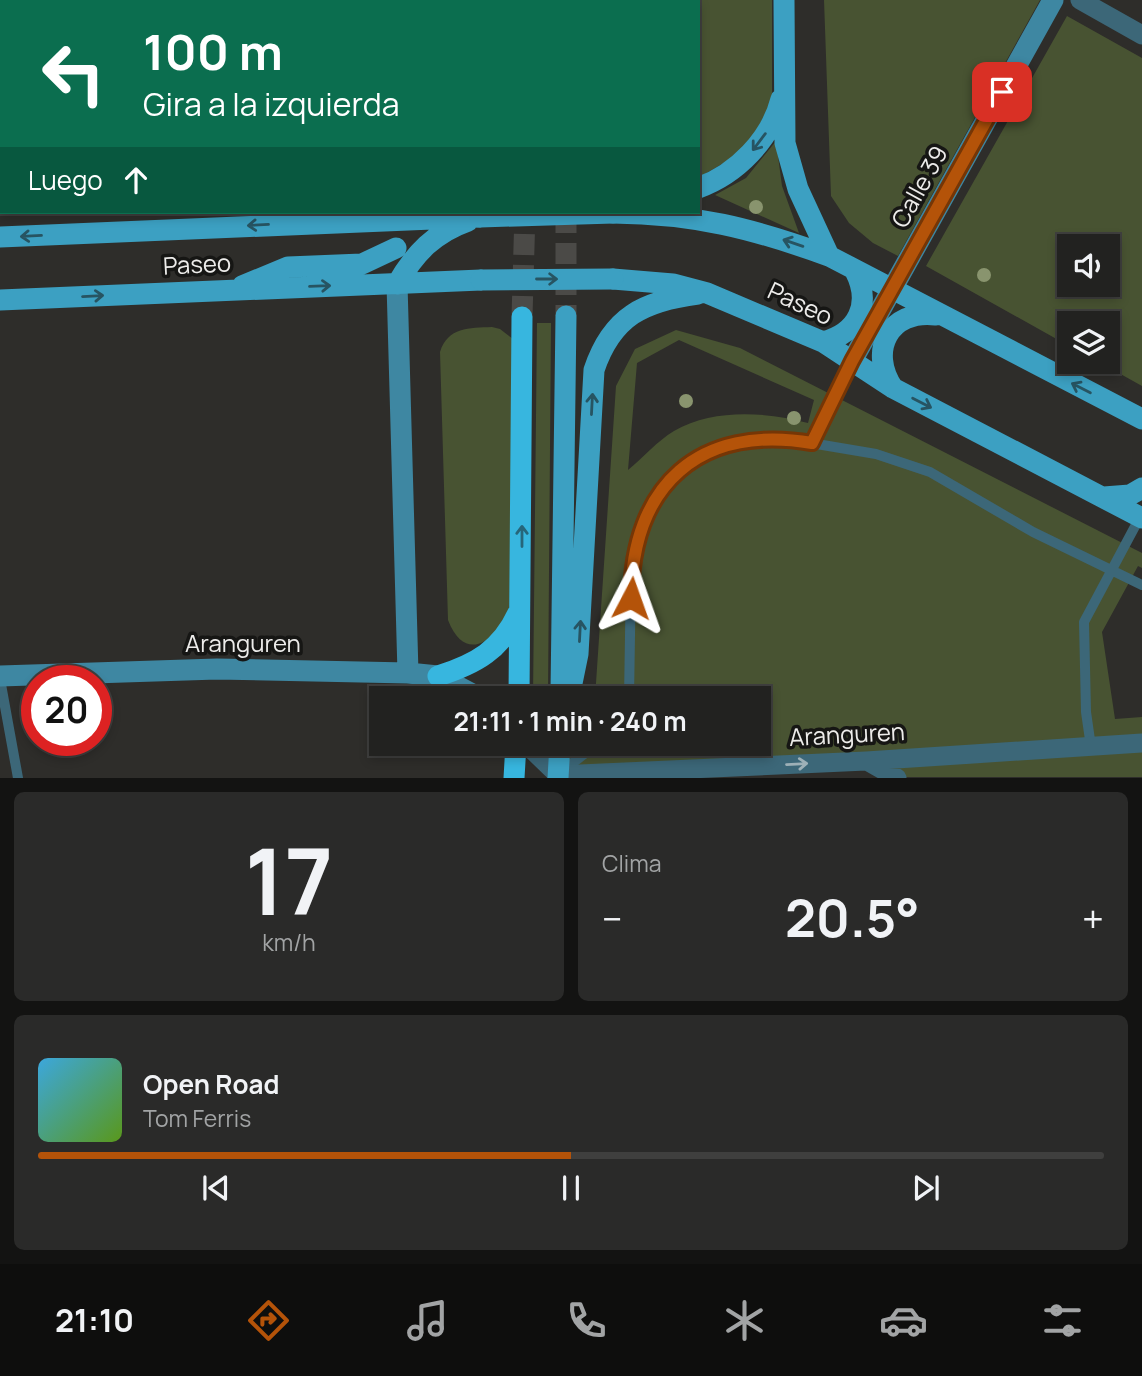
<!DOCTYPE html>
<html lang="es">
<head>
<meta charset="utf-8">
<style>
  body { margin:0; font-family:Manrope,sans-serif; background:#2a2a29; color:#f1f3f6; height:100vh; display:flex; flex-direction:column; font-size:26px; white-space:nowrap }
  * { box-sizing:border-box; margin:0 }
  p { font-size:23px; color:#a2a4a5 }
  .icon { flex:none; width:38px; height:38px; fill:none; stroke:currentColor; stroke-width:2; stroke-linecap:round; stroke-linejoin:round }
  .map { position:relative; height:778px; overflow:hidden }
  .details { display:flex; flex-direction:column; gap:14px; padding:14px; background:#131312; flex:1 }
  .details>* { flex:none }
  .hud { position:absolute; left:0px; top:0px; width:700px; height:214px; box-shadow:0 4px 10px #0003,0 0 0 2px #3f3f3e; background:#0b6e4f; color:#fff; overflow:hidden }
  .tools { position:absolute; left:1057px; top:234px; display:grid; gap:14px }
  .tools a { display:grid; place-items:center; width:63px; height:63px; border-radius:0px; background:#222220; box-shadow:0 4px 10px #0003,0 0 0 2px #3f3f3e; font-size:35px }
  .speed { position:absolute; left:21px; top:665px; display:flex; gap:14px; font-size:35px; font-weight:700; text-align:center }
  .speed>* { display:grid; place-content:center; width:91px; height:91px; border-radius:50%; background:#222220; box-shadow:0 4px 10px #0003,0 0 0 2px #3f3f3e; line-height:1 }
  .speed .limit { border:10px solid #d22; background:#fff; color:#111 }
  .pin { position:absolute; display:grid; place-items:center; width:60px; height:60px; color:#fff; margin:-30px; border-radius:14px; box-shadow:0 4px 10px #0006 }
  .me { position:absolute; width:77px; margin:-38px; rotate:4deg; stroke-linejoin:round; filter:drop-shadow(0 0 5px #0008) }
  .turn { display:flex; align-items:center; gap:24px; height:147px; padding:0 28px; font-size:32px }
  .turn .icon { width:91px; height:91px; stroke-width:2.5 }
  .turn b { display:block; font-size:49px; line-height:60px }
  .then { display:flex; align-items:center; height:66px; padding:0 28px; background:#0003; gap:14px; font-size:26px }
  .big { font-size:52px; font-weight:700; line-height:1.1 }
  .details .card { flex:1; display:flex; flex-direction:column; justify-content:center; gap:10px; min-width:0; padding:0 24px; border-radius:10px; background:#2a2a29 }
  .details .dial { align-items:center; gap:0 }
  .dial b { font-size:91px; line-height:1 }
  .song { display:flex; align-items:center; gap:21px }
  .cover { width:84px; height:84px; border-radius:10px; background:linear-gradient(135deg,hsl(200 70% 55%),hsl(90 70% 35%)) }
  .played { height:7px; border-radius:4px; background:linear-gradient(90deg,#b45309 50%,#3f3f3e 50%) }
  .keys { display:flex; justify-content:space-around; direction:ltr }
  .heat { display:flex; justify-content:space-between; align-items:center; font-size:38px; direction:ltr }
  .details .tiles { flex:1; display:grid; gap:14px; grid-template-columns:1fr 1fr }
  .card:last-child { grid-column:span 2 }
  .trip { position:absolute; left:369px; top:686px; width:402px; height:70px; border-radius:0px; background:#222220; box-shadow:0 4px 10px #0003,0 0 0 2px #3f3f3e; font-weight:700; line-height:70px; text-align:center }
  .dock { display:flex; height:112px; justify-content:space-around; align-items:center; background:#0e0e0d; color:#a2a4a5 }
  .dock .icon { width:49px; height:49px }
  .dock .current { color:#b45309 }
  .dock b { font-size:32px; color:#f1f3f6 }
  .map>svg:first-child { display:block }
  .green { fill:#485332; fill-rule:evenodd }
  .lines { fill:none; stroke-linecap:round; stroke-linejoin:round }
  .primary-tunnel { stroke:#4b4a47; stroke-width:21; stroke-dasharray:21 10; stroke-linecap:butt }
  .highway-tunnel { stroke:#4b4a47; stroke-width:21; stroke-dasharray:21 10; stroke-linecap:butt }
  .lane { stroke:#3c6778; stroke-width:10 }
  .street { stroke:#3c6778; stroke-width:19 }
  .secondary { stroke:#3e87a2; stroke-width:21 }
  .primary { stroke:#3ca0c2; stroke-width:21 }
  .highway { stroke:#37b6df; stroke-width:21 }
  .primary-bridge { stroke:#3ca0c2; stroke-width:21 }
  .tree { fill:#89946e }
  .oneway { stroke:#275462 }
  .oneway2 { stroke:#26667a }
  .oneway3 { stroke:#9db0b7 }
  .route-casing { stroke:#753606; stroke-width:18 }
  .route { stroke:#b45309; stroke-width:12 }
  .labels { text-anchor:middle; stroke-width:7; stroke-linejoin:round; paint-order:stroke }
  .street-label { font-size:24px; fill:#edecea; stroke:#161614 }
</style>
</head>
<body>
<div class="map">
<svg width="1142" height="778" viewBox="0 0 1142 778">
  <rect width="100%" height="100%" fill="#2e2d2a"/>
  <path class="green" d="M163,0H430L163,2Z
    M598,0H772V96L768,110L744,151L698,178V2Z
    M824,0H1040L898,256L873,243L849,223L831,196Z
    M1067,16L1142,58V386L1099,362H1108V324H1069V346L926,266ZM1069,247H1108V285H1069Z
    M776,141L782,186L799,233L715,195L746,178Z
    M537,323H551L548,698H533Z
    M492,327L500,329L513,339L510,605C500,638 466,667 448,620L440,352C448,327 469,328 492,327Z
    M676,330L740,348L1142,553V568L1138,566L1102,632L1115,719L1142,717V777H886L865,761L558,775L577,744H760V698H595L616,386L635,349ZM679,340L814,400L808,423C766,412 714,408 674,431C657,441 643,458 628,470L637,363Z"/>
  <g class="lines">
    <path class="primary-tunnel" d="M566,212V316"/>
    <path class="highway-tunnel" d="M522,317L525,212"/>
    <path class="lane" d="M443,2V0
      M0,141L2,140
      M812,443L851,361
      M0,679L18,778
      M629,698L631,573L645,519L661,492L681,469L722,445L756,438L793,440L876,454L930,472L1033,532L1142,585
      M1091,747L1086,712L1084,622L1140,517
      M561,772L597,744"/>
    <path class="street" d="M1080,0L1142,35
      M526,744L558,775L866,761L1142,743
      M867,761L897,778"/>
    <path class="secondary" d="M397,284L408,673
      M852,361L1053,0
      M0,676L217,669L408,673L438,676L480,698"/>
    <path class="primary" d="M565,0V2
      M784,0L785,143L798,189L829,256
      M698,188C737,174 771,139 781,99
      M613,213C696,214 751,228 829,256L1142,419
      M0,237L480,217
      M613,279L673,284L707,293L823,342L893,388L1142,518
      M397,284C415,253 434,233 468,221
      M242,286L288,267L362,264L396,248
      M0,300L481,280
      M823,342C858,333 872,304 855,271
      M893,388C868,351 889,309 936,315
      M1104,497L1130,495L1142,488
      M561,692L566,316
      M569,698L578,654L594,370C612,316 644,301 698,294
      M558,778L560,744"/>
    <path class="highway" d="M528,2V0
      M438,676C476,664 501,650 518,613
      M519,698L522,317
      M514,778L516,744"/>
    <path class="primary-bridge" d="M480,217L613,213
      M481,280L613,279"/>
  </g>
  <g class="tree">
    <circle cx="756" cy="207" r="7"/>
    <circle cx="984" cy="275" r="7"/>
    <circle cx="686" cy="401" r="7"/>
    <circle cx="794" cy="418" r="7"/>
  </g>
  <defs><path id="oneway-shaft" d="M-6 0H5M1.5-3L5.5 0L1.5 3" fill="none" stroke-width="1.6" stroke-linecap="round" stroke-linejoin="round" transform="scale(1.75)"/></defs>
  <g class="oneway">
    <use href="#oneway-shaft" transform="translate(759 142) rotate(127)"/>
    <use href="#oneway-shaft" transform="translate(258 225) rotate(177)"/>
    <use href="#oneway-shaft" transform="translate(31 236) rotate(177)"/>
    <use href="#oneway-shaft" transform="translate(793 243) rotate(-161)"/>
    <use href="#oneway-shaft" transform="translate(547 279)"/>
    <use href="#oneway-shaft" transform="translate(320 286) rotate(-2)"/>
    <use href="#oneway-shaft" transform="translate(93 296) rotate(-3)"/>
    <use href="#oneway-shaft" transform="translate(1081 388) rotate(-153)"/>
    <use href="#oneway-shaft" transform="translate(922 403) rotate(27)"/>
    <use href="#oneway-shaft" transform="translate(592 404) rotate(-87)"/>
    <use href="#oneway-shaft" transform="translate(580 631) rotate(-87)"/>
  </g>
  <use class="oneway2" href="#oneway-shaft" transform="translate(522 536) rotate(-90)"/>
  <use class="oneway3" href="#oneway-shaft" transform="translate(797 764) rotate(-3)"/>
  <g class="lines">
    <defs>
      <path id="route" d="M631,598C632,485 699,424 812,443L852,361L1002,92"/>
    </defs>
    <use href="#route" class="route-casing"/>
    <use href="#route" class="route"/>
  </g>
  <g class="labels">
    <g class="street-label">
      <text transform="translate(920 187) rotate(-61)" y="8">Calle 39</text>
      <text transform="translate(197 265) rotate(-3)" y="8">Paseo</text>
      <text transform="translate(800 304) rotate(25)" y="8">Paseo</text>
      <text x="243" y="652">Aranguren</text>
      <text transform="translate(847 735) rotate(-3)" y="8">Aranguren</text>
    </g>
  </g>
</svg>
<div class="tools">
<a><svg class="icon" aria-label="sound" viewBox="0 0 24 24"><path d="M4 9h4l5-4v14l-5-4H4zM17 9q2 3 0 6"/></svg></a>
<a><svg class="icon" aria-label="layers" viewBox="0 0 24 24"><path d="M12 4l9 5-9 5-9-5zM3 14l9 5 9-5"/></svg></a>
</div>
<div class="speed"><div class="limit">20</div></div>
<div class="pin" style="left:1002px;top:92px;background:#d93025"><svg class="icon" aria-label="arrive" viewBox="0 0 24 24"><path d="M6 21V4h12l-3 4 3 4H6"/></svg></div>
<svg class="me" style="left:631px;top:598px" viewBox="-20 -20 40 40"><path d="M0-17L14 15 0 8-14 15z" fill="#b45309" stroke="#fff" stroke-width="4"/></svg>
<div class="trip">21:11 · 1 min · 240 m</div>
<div class="hud">
<div class="turn"><svg class="icon" aria-label="left" viewBox="0 0 24 24"><path d="M17 20v-9H6M10 6l-5 5 5 5"/></svg><div><b>100 m</b>Gira a la izquierda</div></div>
<div class="then">Luego<svg class="icon" aria-label="ahead" viewBox="0 0 24 24"><path d="M12 20V5M6 11l6-6 6 6"/></svg></div>
</div>
</div>
<section class="details">
<div class="tiles">
<div class="card dial"><b>17</b><p>km/h</p></div>
<div class="card"><p>Clima</p>
<div class="heat"><a>−</a><b class="big">20.5°</b><a>+</a></div>
</div>
<div class="card">
<div class="song"><i class="cover"></i><div><b>Open Road</b><p>Tom Ferris</p></div></div>
<div class="played"></div>
<div class="keys"><svg class="icon" aria-label="previous" viewBox="0 0 24 24"><path d="M18 5L8 12l10 7zM5 5v14"/></svg><svg class="icon" aria-label="pause" viewBox="0 0 24 24"><path d="M8 5v14M16 5v14"/></svg><svg class="icon" aria-label="next" viewBox="0 0 24 24"><path d="M6 5l10 7-10 7zM19 5v14"/></svg></div>
</div>
</div>
</section>
<nav class="dock">
<b>21:10</b>
<svg class="icon current" aria-label="directions" viewBox="0 0 24 24"><path d="M12 3l9 9-9 9-9-9zM9 14v-3h6M13 9l2 2-2 2"/></svg>
<svg class="icon" aria-label="music" viewBox="0 0 24 24"><path d="M9 18V5l10-2v13"/><circle cx="6" cy="18" r="3"/><circle cx="16" cy="16" r="3"/></svg>
<svg class="icon" aria-label="phone" viewBox="0 0 24 24"><path d="M5 4h4l2 5-3 2q2 4 5 5l2-3 5 2v4C11 20 4 13 5 4z"/></svg>
<svg class="icon" aria-label="climate" viewBox="0 0 24 24"><path d="M12 3v18M4 7l16 10M4 17L20 7"/></svg>
<svg class="icon" aria-label="car" viewBox="0 0 24 24"><path d="M5 17H2v-5l4-1 3-4h7l3 4 3 1v5h-3M9 17h6M6 11h13"/><circle cx="7" cy="17" r="2"/><circle cx="17" cy="17" r="2"/></svg>
<svg class="icon" aria-label="filters" viewBox="0 0 24 24"><path d="M4 7h16M4 17h16"/><circle cx="9" cy="7" r="2"/><circle cx="15" cy="17" r="2"/></svg>
</nav>
</body>
</html>
